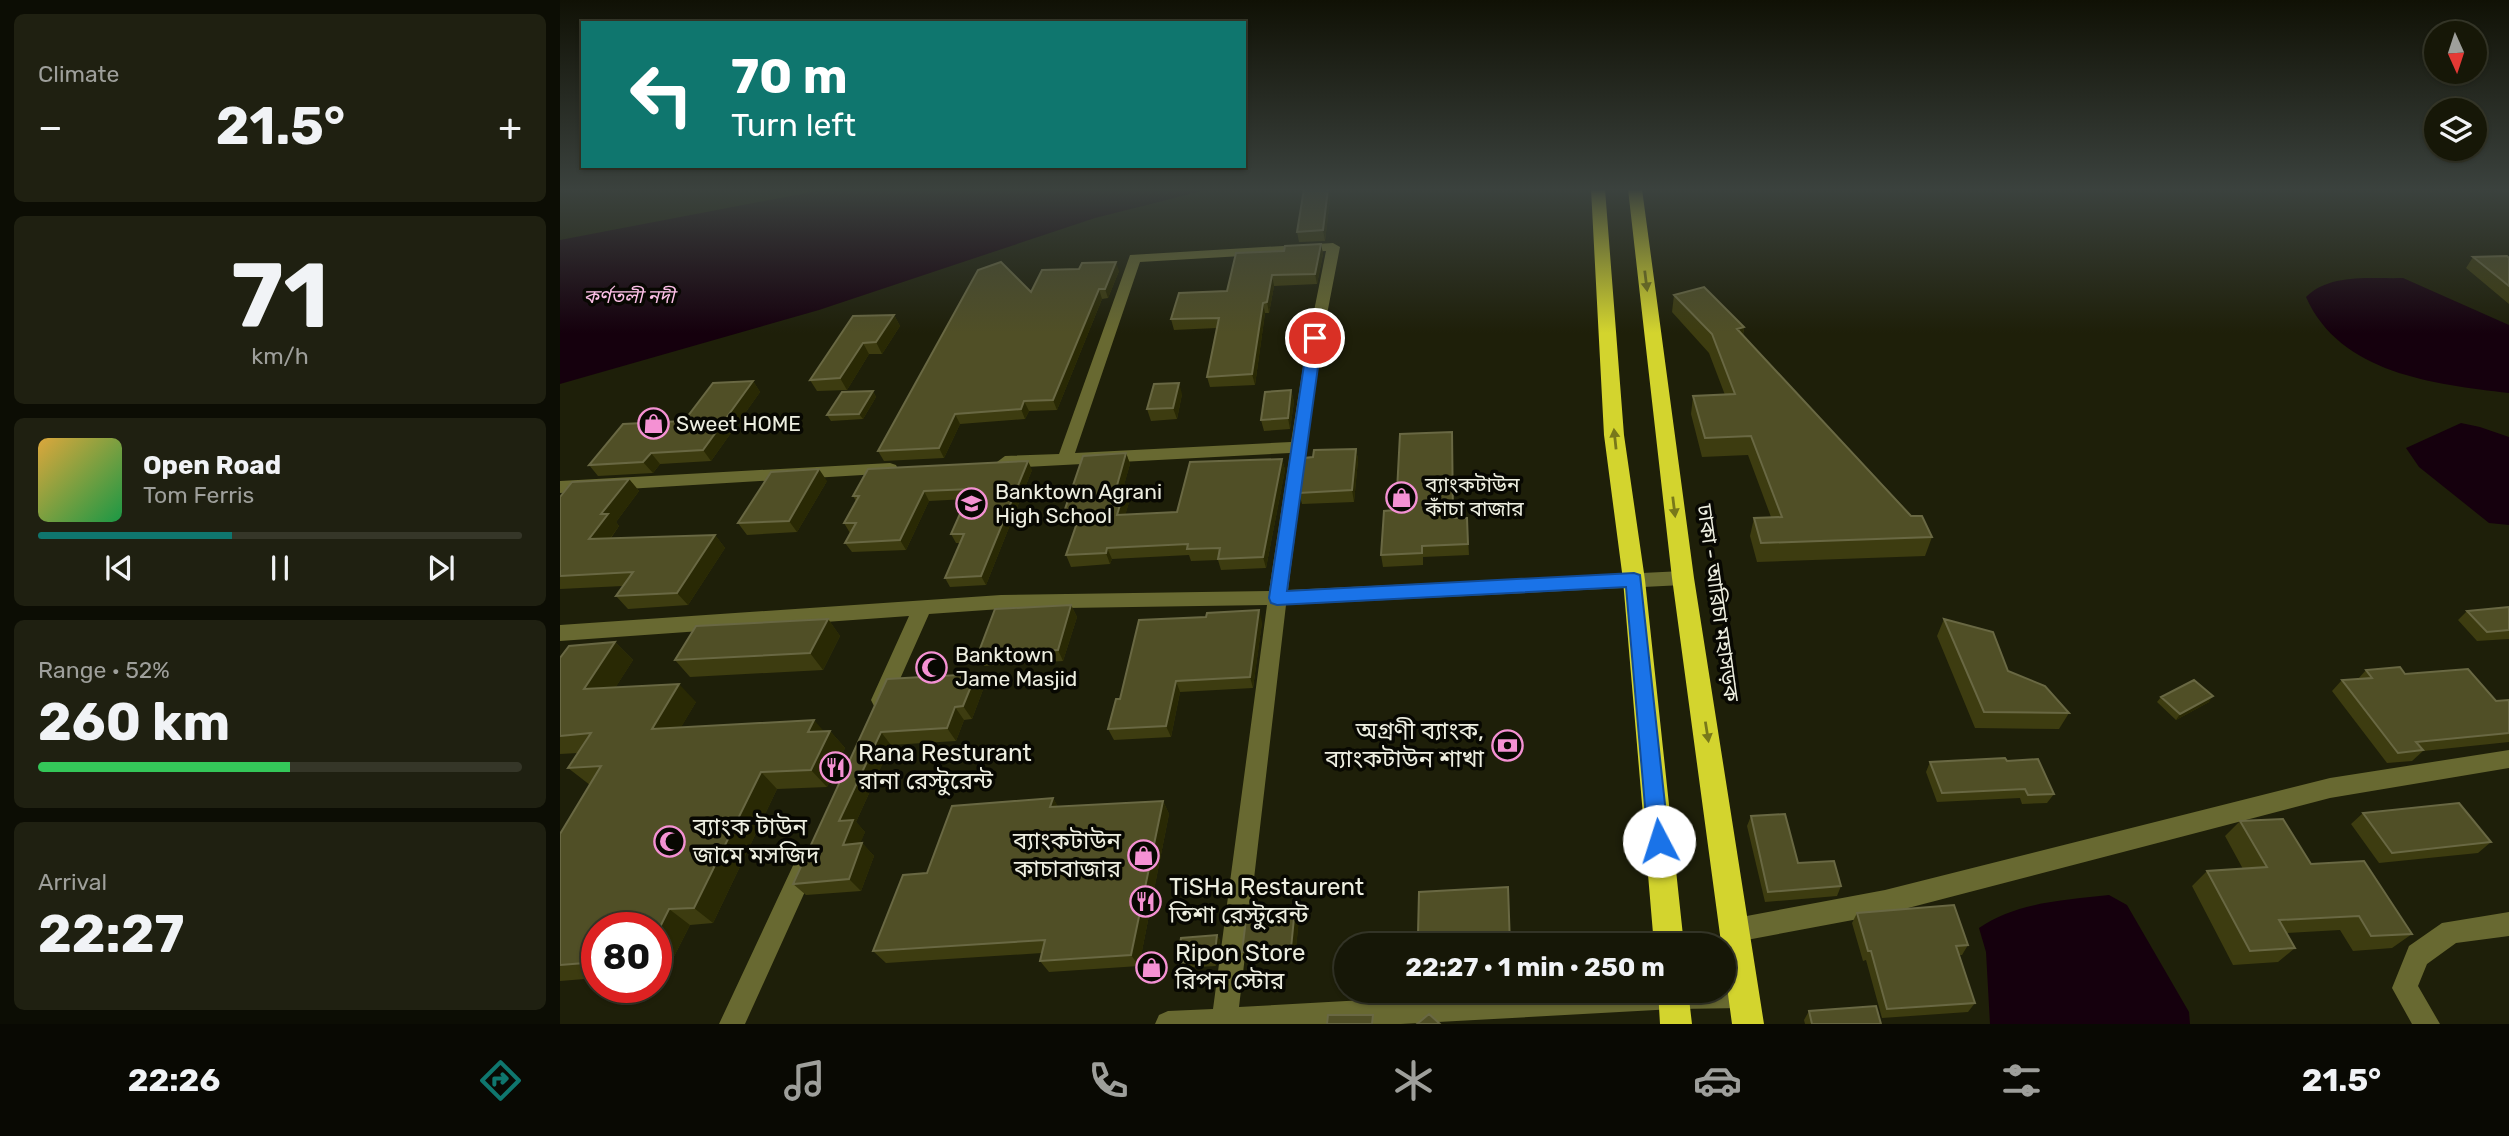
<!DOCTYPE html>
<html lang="en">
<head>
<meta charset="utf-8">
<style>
  body { margin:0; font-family:Rubik,"Noto Sans Bengali",sans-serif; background:#1f2011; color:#f1f3f6; height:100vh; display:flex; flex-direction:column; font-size:26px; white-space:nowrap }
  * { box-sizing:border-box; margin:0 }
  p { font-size:23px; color:#9e9f9b }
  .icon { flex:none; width:38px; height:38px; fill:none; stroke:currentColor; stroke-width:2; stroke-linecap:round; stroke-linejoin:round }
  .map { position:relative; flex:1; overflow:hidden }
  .panel { display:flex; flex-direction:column; gap:14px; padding:14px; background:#0c0d04; width:560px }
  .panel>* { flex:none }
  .banner { position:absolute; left:21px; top:21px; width:665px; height:147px; border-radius:0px; box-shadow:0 2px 5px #0004,0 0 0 2px #353628; background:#0f766e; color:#fff; overflow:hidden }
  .needle { width:46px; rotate:177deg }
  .controls { position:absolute; left:1864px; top:21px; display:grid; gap:14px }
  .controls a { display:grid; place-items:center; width:63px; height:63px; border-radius:50%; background:#161707; box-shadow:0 2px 5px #0004,0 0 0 2px #353628; font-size:35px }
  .speed { position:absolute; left:21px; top:912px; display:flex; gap:14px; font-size:35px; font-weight:700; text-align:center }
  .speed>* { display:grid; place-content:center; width:91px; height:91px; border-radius:50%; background:#161707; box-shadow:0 2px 5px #0004,0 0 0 2px #353628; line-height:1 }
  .speed .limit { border:10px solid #d22; background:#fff; color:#111 }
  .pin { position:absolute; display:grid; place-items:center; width:60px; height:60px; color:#fff; margin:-30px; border:4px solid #fff; border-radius:50%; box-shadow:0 2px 7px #0007 }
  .me { position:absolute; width:77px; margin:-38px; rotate:355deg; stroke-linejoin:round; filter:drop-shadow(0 0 5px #0008) }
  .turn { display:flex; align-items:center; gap:24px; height:147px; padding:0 35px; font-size:32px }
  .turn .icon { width:91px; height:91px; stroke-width:2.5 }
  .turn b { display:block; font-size:49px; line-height:60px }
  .big { font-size:52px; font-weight:700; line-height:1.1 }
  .panel .card { flex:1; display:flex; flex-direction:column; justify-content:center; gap:10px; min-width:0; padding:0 24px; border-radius:10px; background:#1f2011 }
  .panel .dial { align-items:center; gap:0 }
  .dial b { font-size:91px; line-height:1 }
  .song { display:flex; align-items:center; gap:21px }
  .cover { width:84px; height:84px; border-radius:10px; background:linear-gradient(135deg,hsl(40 70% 55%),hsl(140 70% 35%)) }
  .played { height:7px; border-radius:4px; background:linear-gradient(90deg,#0f766e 40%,#353628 40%) }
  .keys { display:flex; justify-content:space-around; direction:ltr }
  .heat { display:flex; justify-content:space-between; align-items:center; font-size:38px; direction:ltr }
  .charge { height:10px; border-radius:5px; background:linear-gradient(90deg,#34c759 52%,#353628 0) }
  .trip { position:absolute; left:774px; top:933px; width:402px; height:70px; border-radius:35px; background:#161707; box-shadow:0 2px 5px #0004,0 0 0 2px #353628; font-weight:700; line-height:70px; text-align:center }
  .tabs { display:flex; height:112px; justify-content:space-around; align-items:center; background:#090903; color:#9e9f9b }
  .tabs .icon { width:49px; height:49px }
  .tabs .active { color:#0f766e }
  .tabs b { font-size:32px; color:#f1f3f6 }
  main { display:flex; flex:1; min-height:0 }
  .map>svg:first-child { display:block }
  .water { fill:#15000d }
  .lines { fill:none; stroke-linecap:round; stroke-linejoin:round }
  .street { fill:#686931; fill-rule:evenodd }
  .highway { fill:#d3d42e; fill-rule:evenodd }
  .wall { fill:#3d3c10 }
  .shaded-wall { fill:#292904 }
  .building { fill:#504f26; stroke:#696843; stroke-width:2 }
  .oneway { fill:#78781a }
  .route { fill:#1a73e8; stroke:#114b97; stroke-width:2 }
  .labels { text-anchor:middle; stroke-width:7; stroke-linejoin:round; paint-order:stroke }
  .far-water-label { font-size:19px; font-style:italic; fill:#fdc0e7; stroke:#080802 }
  .poi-label { font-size:21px; fill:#edeee0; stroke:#080802; text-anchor:start }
  .street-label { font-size:21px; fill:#edeee0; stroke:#080802 }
  .near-poi-label { font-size:24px; fill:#edeee0; stroke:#080802; text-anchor:start }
</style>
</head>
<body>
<main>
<section class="panel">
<div class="card"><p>Climate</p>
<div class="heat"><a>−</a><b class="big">21.5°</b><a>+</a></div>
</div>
<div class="card dial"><b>71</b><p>km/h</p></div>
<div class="card">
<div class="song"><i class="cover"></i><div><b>Open Road</b><p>Tom Ferris</p></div></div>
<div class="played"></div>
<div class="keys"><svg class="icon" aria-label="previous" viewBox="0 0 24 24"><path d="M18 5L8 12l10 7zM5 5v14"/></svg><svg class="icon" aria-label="pause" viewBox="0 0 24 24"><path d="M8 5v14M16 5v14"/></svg><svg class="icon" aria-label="next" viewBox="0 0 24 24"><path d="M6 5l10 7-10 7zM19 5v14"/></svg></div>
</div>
<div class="card"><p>Range · 52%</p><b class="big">260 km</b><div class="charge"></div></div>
<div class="card"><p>Arrival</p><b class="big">22:27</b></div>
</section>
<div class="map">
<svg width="1949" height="1024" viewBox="0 0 1949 1024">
  <rect width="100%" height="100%" fill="#1e1f09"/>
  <path class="water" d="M267,189H650L535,218L259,310L0,384V240Z
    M1843,278L1949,325V393C1874,384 1780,374 1746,297C1770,273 1811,279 1843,278Z
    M1901,423L1920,427L1949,437V525L1929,523L1859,467L1846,448Z
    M1549,895L1567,905L1629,1012L1630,1024H1430L1426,952L1419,928C1456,902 1505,900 1549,895Z"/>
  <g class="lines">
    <path class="street" d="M773,243L780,247L758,361L728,590L1123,571L1130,573L1132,578L1130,583L1123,585L726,605L679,1007L982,990H1164V983L1184,982L1193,986L1197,995L1193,1004L1184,1008L1114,1009L841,1024H595L599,1015L608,1011L653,1009L707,605L441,609L369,614L328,706L321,709L314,706L311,700L349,616L0,641V625L441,595L709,591L730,453L445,468L437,462L445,456L499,454L570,255ZM766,251L744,361L731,442L515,453L580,262Z
      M330,463L336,465L338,469L336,473L0,493V481Z
      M1949,750V768L1770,798L1325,914L1176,942L1167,939L1164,930L1167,921L1176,918L1325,890L1770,778Z
      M245,854L253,857L257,865L185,1024H159L237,857Z
      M1949,912V936L1896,943L1867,964L1858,986L1880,1024H1852L1832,988L1849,946L1882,923Z"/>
    <path class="highway" d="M1031,189H1045L1064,435L1085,580L1124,945H1094L1063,580L1044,435Z
      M1068,189H1082L1134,578L1204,1024H1172L1112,578Z
      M1098,990H1128L1132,1024H1100Z"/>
  </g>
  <path class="wall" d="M770,199L765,241L739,242L737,232Z
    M761,244L763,254L757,284L714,286L709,313H705L695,385L650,387L647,377L657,328L614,330L611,319L667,291L724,251Z
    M1913,257L1949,258V304L1906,268Z
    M559,271L548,298L542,299L497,410L469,411L465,419L400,424L384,458L324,461L318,451L471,292Z
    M1114,295L1184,327L1183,336L1372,537L1365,556L1197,562L1190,536L1194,518L1211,517L1188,455L1142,457L1131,414L1133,396L1165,395L1149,353L1112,312Z
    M334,315L340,326L322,354H309L287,390L257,391L250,380Z
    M193,381L200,392L151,461L100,464L93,473L38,476L29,465L124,421Z
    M731,390L734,402L730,429L704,431L701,420Z
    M313,391L316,397L303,419L271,421L267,415Z
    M622,394L617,419L591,421L587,409Z
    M892,432L893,518H907L909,555L863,557V565L823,567L821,555L836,510Z
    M796,449L798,460L794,502L742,504L739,493L753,457Z
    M566,453L570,464L563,488H565L570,499L565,515L617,512L722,459L725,470L706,568L661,570L658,560L631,561L629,555L552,559L550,564L511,567L506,555L517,523L509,524L504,512Z
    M472,470L426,585L390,587L385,578L400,543H396L391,534L407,499L369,501L346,550L292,552L285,543L291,532L290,533L284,523L296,501L293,496Z
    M69,479L79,491L56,522L59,526L51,538L155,535L165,548L128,605L68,609L56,596L63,586L0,589V497Z
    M267,481L237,532L187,535L178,523Z
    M511,605L517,617L503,661L424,666L418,654Z
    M1949,607V639L1917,641L1898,620L1907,611Z
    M268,619L280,636L263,670L130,677L115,660Z
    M1384,619L1448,671L1509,713L1499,729L1415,728L1377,636Z
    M702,622L693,688L620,692L611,737L554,740L548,729L560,699Z
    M55,642L73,660L55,688L136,702L121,727L270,731L285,748L267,787L217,789L153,923L130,925L99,986H96V928H37V978L0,981V834L30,785L8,768L18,753L0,754V658Z
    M1806,670L1845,674L1936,701L1949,700V742L1863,751L1852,761L1827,763L1772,691L1782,680L1798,679Z
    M327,679L424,687L412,719L404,720L396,741L331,745L296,822L305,832L300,843H302L314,856L301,891L246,895L233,884Z
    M1601,697L1649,702L1616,720L1597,702Z
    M1447,761L1494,794L1487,803L1462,804L1460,798L1377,802L1366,772L1370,762Z
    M493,798L498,807L603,801L609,814L579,966L489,972L480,961L482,953L326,963L313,951L367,873Z
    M1803,813L1931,842L1918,853L1819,863L1791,824Z
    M1191,816L1238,863L1281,886L1277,896L1205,902L1187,826Z
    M1680,821L1751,864L1852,934L1832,948L1793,951L1780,930L1727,933L1735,948L1718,962L1673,965L1632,886L1647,871L1683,869L1665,836Z
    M948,887L868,941H859L858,934Z
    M735,908L739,918L735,958L687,961L682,952Z
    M1297,913L1408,945L1402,955H1399L1415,1003L1408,1012L1322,1018L1306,960L1303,961L1292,923Z
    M657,935L660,940L656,966L620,968L617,963Z
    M868,990H926L868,994Z
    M1249,1011L1321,1024H1245L1244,1020Z"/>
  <path class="shaded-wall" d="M769,189L770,199L765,241L763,230Z
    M761,244L763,254L757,284L755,274Z
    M556,262L559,271L548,298L545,289Z
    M712,275L714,286L709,313L707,302Z
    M539,289L542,299L497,410L493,400Z
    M703,303L705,313L695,385L692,374Z
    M334,315L340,326L322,354L316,342Z
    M1184,327L1181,345L1177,329Z
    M303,343L309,354L287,390L280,378Z
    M193,381L200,392L151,461L143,450Z
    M619,383L622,394L617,419L613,408Z
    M731,390L734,402L730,429L728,418Z
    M313,391L316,397L303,419L299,414Z
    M464,401L469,411L465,419L461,409Z
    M395,414L400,424L384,458L379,448Z
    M892,432L893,444L894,530L893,518Z
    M796,449L798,460L794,502L792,490Z
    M91,453L100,464L93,473L83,462Z
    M566,453L570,464L560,500L556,489Z
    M722,459L725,470L706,568L703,557Z
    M468,461L472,470L426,585L421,576Z
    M259,469L267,481L237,532L229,521Z
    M69,479L79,491L56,522L59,526L41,551L29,539L41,514Z
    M565,488L570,499L562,526L557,515Z
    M364,491L369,501L346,550L340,540Z
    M155,535L165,548L128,605L117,593Z
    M547,548L552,559L550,564L546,553Z
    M511,605L517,617L503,661L498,650Z
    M699,610L702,622L693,688L690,677Z
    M268,619L280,636L263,670L250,653Z
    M55,642L73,660L43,707L24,689Z
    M416,674L424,687L412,719L403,706Z
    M616,681L620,692L611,737L606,726Z
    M119,684L136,702L110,746L92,729Z
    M1653,696L1649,702L1616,720L1620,714Z
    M395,707L404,720L396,741L387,728Z
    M254,720L268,736L270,731L285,748L267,787L251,770L248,732Z
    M321,732L331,745L296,822L305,832L295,857L283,845L279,821Z
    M201,772L217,789L153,923L134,908Z
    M493,798L501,812L490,807Z
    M603,801L609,814L579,966L571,955Z
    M302,843L314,856L301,891L289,879Z
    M735,908L739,918L735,958L731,948Z
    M109,909L130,925L99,986L96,984V935Z
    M657,935L660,940L656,966L654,961Z"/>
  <path class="building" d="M744,189H768L763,230L737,232Z
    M761,244L755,274L712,275L707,302L703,303L692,374L647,377L659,318L611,319L619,293L667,291L676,253L724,251L725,246Z
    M1947,256L1949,258V286L1913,257Z
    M441,262L471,292L482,270L519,269L522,263L556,262L545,289H539L493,400L464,401L461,409L395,414L379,448L318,451L418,270Z
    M1144,287L1184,327L1177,329L1351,516H1362L1372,537L1201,543L1194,518L1222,517L1191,436L1145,438L1133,396L1175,394L1152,334L1114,295Z
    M334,315L316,342L303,343L280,378L250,380L293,316Z
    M193,381L143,450L91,453L83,462L29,465L63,424L124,421L153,383Z
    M619,383L613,408L587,409L594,384Z
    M731,390L728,418L701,420L705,392Z
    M313,391L299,414L267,415L282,392Z
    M892,432L893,518H907L908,544L862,546V553L821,555L824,511L836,510L840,434Z
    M796,449L792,490L739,493L744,458L753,457L754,450Z
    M566,453L556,489L565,488L557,515L617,512L630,462L722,459L703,557L658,559L660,548L627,549L628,544L547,548L546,553L506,555L521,511L504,512L523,456Z
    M468,461L421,576L385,578L404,534H391L411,489L364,491L340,540L285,543L296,523H284L299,496H293L308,469Z
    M259,469L229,521L178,523L211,472Z
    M69,479L41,514H48L29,539L155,535L117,593L56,596L73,572L0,576V497L12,482Z
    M511,605L498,650L418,654L435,609Z
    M1949,607V630L1927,632L1907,611Z
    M699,610L690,677L616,681L606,726L548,729L556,699H560L579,620L646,617L647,613Z
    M268,619L250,653L115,660L136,626Z
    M1384,619L1433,632L1448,671L1485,686L1509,713L1424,712Z
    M55,642L24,689L119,684L92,729L254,720L248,732L270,731L251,770L201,772L134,908L109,909L96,935V928H37V962L0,965V834L41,766L8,768L31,733L0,736V658L9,646Z
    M1840,667L1845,674L1908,669L1936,701L1949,700V733L1856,742L1863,750L1838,753L1782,680L1812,678L1806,670Z
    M416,674L403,706L395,707L387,728L321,732L279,821L293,820L283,845L302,843L289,879L233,884L327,679Z
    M1634,680L1653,696L1620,714L1601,697Z
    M1445,758L1447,761L1478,759L1494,794L1468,795L1465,789L1382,793L1370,762Z
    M493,798L490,807L603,801L571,955L480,961L485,940L313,951L343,875L367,873L392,806Z
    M1899,803L1931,842L1832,853L1803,813Z
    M1225,814L1238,863L1274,861L1281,886L1208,892L1191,816Z
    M1723,819L1751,864L1804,861L1852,934L1811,936L1799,916L1719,920L1735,948L1690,951L1647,871L1707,867L1680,821Z
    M948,887L950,945H868V933L858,934L859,892Z
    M1394,905L1408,945L1396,946L1415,1003L1327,1009L1311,951H1308L1297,913Z
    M735,908L731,948L682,952L687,911Z
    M657,935L654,961L617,963L621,938Z
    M1316,1006L1321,1024H1252L1249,1011Z
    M869,1014L880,1024H857Z
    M768,1015H813L812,1024H767Z"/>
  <defs><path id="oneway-solid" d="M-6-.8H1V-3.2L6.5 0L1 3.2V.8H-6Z" transform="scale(1.75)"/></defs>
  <g class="oneway">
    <use href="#oneway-solid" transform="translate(1086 281) rotate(83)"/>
    <use href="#oneway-solid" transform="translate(1055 439) rotate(-96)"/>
    <use href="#oneway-solid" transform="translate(1114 507) rotate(83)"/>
    <use href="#oneway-solid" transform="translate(1147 732) rotate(81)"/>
  </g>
  <linearGradient id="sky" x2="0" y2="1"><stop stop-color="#101105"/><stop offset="0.57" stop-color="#3b423e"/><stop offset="1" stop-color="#3b423e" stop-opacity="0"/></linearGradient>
  <rect width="1949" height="333" fill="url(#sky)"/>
  <path class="route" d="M755,334L762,338L727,591L1074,573L1080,575L1109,841L1106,848L1099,851L1091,848L1088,841L1066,587L717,605L711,603L709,598L748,338Z"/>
  <defs>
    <symbol id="shop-ring" viewBox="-11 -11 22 22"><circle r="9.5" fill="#080802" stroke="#f491d3" stroke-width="1.5"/><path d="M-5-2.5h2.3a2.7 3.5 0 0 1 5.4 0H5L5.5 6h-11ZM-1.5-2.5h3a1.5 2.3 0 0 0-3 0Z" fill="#f491d3"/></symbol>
    <symbol id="school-ring" viewBox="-11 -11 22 22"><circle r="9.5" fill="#080802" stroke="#f491d3" stroke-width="1.5"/><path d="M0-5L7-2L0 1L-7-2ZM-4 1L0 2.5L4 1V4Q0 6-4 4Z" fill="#f491d3"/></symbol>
    <symbol id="mosque-ring" viewBox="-11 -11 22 22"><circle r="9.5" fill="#080802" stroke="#f491d3" stroke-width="1.5"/><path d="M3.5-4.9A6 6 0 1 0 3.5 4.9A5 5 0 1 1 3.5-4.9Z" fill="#f491d3"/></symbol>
    <symbol id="bank-ring" viewBox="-11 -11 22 22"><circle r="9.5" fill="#080802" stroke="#f491d3" stroke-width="1.5"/><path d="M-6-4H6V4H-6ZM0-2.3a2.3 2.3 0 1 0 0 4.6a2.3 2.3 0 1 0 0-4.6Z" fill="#f491d3"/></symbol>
    <symbol id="restaurant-ring" viewBox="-11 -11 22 22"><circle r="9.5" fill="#080802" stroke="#f491d3" stroke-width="1.5"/><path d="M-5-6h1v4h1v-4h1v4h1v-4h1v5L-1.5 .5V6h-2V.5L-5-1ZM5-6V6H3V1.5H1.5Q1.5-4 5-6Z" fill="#f491d3"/></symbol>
  </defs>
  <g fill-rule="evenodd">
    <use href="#shop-ring" x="76" y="406" width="35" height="35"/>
    <use href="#shop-ring" x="824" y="480" width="35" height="35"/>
    <use href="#school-ring" x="394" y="486" width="35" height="35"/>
    <use href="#mosque-ring" x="354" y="650" width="35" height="35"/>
    <use href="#bank-ring" x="930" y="728" width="35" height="35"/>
    <use href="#restaurant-ring" x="258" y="750" width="35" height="35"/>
    <use href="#mosque-ring" x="92" y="824" width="35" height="35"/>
    <use href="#shop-ring" x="566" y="838" width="35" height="35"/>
    <use href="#restaurant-ring" x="568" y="884" width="35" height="35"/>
    <use href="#shop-ring" x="574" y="950" width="35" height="35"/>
  </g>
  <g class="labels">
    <g class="far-water-label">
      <text x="69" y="303">কর্ণতলী নদী</text>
    </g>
    <g class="poi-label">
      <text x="116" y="431">Sweet HOME</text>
      <text x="865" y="492">ব্যাংকটাউন<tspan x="865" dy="24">কাঁচা বাজার</tspan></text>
      <text x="435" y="499">Banktown Agrani<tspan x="435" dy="24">High School</tspan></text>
      <text x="395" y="662">Banktown<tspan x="395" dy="24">Jame Masjid</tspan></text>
    </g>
    <g class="street-label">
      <text transform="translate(1158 603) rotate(82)" y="7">ঢাকা - আরিচা মহাসড়ক</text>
    </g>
    <g class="near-poi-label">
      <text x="924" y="739" text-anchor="end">অগ্রণী ব্যাংক,<tspan x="924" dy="28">ব্যাংকটাউন শাখা</tspan></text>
      <text x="298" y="761">Rana Resturant<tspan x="298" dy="28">রানা রেস্টুরেন্ট</tspan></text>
      <text x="133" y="835">ব্যাংক টাউন<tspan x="133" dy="28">জামে মসজিদ</tspan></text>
      <text x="561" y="849" text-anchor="end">ব্যাংকটাউন<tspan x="561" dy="28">কাচাবাজার</tspan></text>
      <text x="609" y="895">TiSHa Restaurent<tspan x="609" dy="28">তিশা রেস্টুরেন্ট</tspan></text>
      <text x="615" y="961">Ripon Store<tspan x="615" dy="28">রিপন স্টোর</tspan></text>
    </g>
  </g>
</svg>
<div class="controls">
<a><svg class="needle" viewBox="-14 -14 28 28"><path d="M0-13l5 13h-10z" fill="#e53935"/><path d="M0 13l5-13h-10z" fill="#9e9f9b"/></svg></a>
<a><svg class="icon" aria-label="layers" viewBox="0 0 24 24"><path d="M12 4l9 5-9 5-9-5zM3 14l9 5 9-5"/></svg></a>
</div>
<div class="speed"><div class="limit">80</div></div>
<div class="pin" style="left:755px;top:338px;background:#d93025"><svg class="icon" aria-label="arrive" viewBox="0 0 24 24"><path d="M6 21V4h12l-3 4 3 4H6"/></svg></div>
<svg class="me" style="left:1099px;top:841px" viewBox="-20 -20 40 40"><circle r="19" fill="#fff"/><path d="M0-13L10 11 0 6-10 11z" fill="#1a73e8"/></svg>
<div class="trip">22:27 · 1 min · 250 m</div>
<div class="banner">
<div class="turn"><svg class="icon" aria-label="left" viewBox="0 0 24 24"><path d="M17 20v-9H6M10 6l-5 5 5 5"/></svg><div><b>70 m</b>Turn left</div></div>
</div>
</div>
</main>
<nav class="tabs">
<b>22:26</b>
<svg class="icon active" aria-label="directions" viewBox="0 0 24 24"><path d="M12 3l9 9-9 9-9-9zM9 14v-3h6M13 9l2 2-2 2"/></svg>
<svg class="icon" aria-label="music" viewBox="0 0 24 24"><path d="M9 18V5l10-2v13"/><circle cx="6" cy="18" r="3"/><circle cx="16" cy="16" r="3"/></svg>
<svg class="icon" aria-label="phone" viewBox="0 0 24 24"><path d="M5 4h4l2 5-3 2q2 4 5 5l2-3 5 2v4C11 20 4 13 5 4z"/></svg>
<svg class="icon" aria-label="climate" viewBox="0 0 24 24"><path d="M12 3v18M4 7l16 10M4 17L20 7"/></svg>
<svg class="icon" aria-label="car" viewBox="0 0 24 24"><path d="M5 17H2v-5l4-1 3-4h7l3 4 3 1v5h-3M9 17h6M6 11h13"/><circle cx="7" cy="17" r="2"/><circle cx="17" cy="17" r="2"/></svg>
<svg class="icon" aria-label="filters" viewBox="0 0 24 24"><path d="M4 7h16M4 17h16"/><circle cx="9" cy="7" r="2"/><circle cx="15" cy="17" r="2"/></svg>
<b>21.5°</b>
</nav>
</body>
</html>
